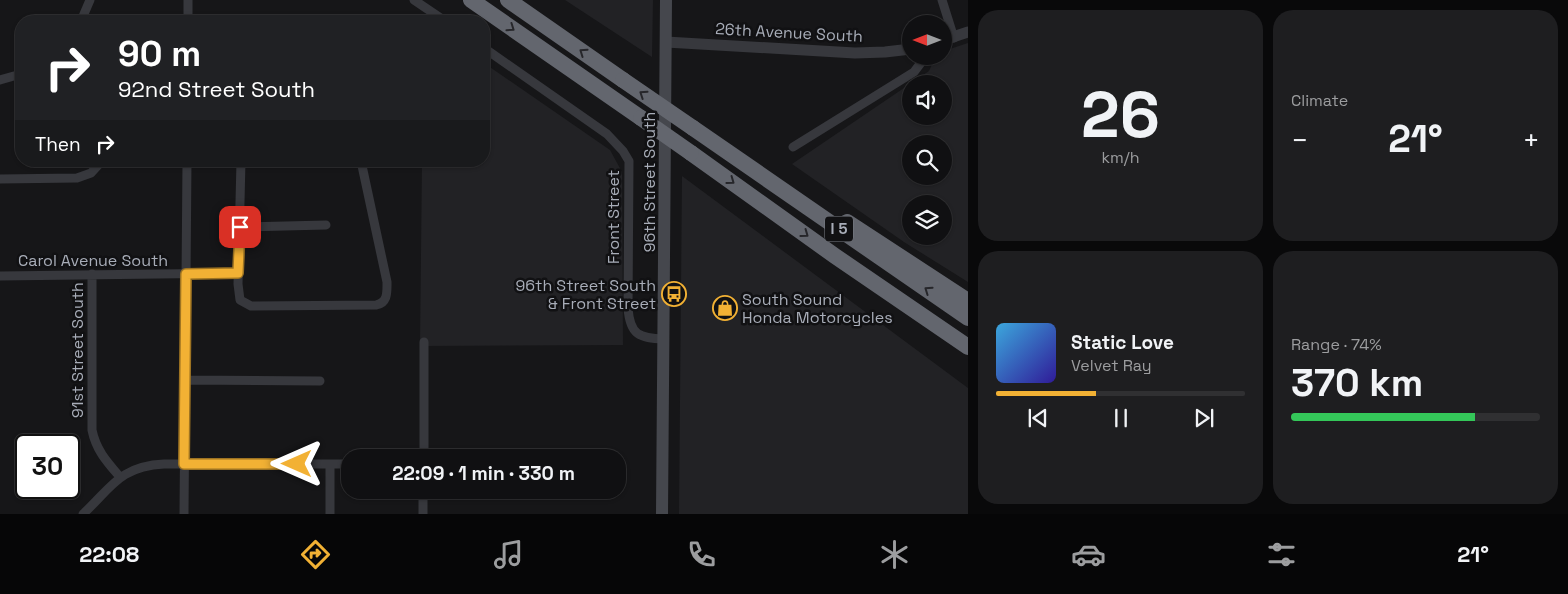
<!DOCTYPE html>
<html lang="en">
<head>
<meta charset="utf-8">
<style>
  body { margin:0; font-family:"Space Grotesk",sans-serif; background:#1e1e20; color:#f1f3f6; height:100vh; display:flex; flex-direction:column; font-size:19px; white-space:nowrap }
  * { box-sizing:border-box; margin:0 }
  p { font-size:16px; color:#9c9d9f }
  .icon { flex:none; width:28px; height:28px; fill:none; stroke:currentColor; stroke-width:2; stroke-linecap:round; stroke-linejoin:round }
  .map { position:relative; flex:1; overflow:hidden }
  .drawer { display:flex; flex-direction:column; gap:10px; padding:10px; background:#09090a; width:600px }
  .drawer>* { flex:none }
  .top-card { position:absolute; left:15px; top:15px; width:475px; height:152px; border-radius:20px; box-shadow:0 1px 4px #0004,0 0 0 1px #303032; background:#202124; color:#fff; overflow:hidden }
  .needle { width:32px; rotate:270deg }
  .buttons { position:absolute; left:902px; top:15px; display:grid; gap:10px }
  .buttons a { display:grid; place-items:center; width:50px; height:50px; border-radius:50%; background:#101012; box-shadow:0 1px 4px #0004,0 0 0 1px #303032; font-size:25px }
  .speed { position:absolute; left:15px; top:434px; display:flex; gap:10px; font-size:25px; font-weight:700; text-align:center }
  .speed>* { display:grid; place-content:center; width:65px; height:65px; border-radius:50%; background:#101012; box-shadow:0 1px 4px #0004,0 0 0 1px #303032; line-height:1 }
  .speed .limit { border:2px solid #111; border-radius:8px; background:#fff; color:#111 }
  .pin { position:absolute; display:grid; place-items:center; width:42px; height:42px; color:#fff; margin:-21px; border-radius:10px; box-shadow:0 2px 8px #0006 }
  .me { position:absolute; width:55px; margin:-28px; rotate:270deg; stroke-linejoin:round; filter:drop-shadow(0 0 4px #0008) }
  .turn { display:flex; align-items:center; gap:18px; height:105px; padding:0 20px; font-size:22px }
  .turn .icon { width:65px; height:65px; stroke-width:2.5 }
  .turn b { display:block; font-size:35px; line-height:42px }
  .then { display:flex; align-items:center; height:48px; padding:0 20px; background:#0003; gap:10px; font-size:19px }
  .big { font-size:38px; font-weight:700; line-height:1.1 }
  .drawer .widget { flex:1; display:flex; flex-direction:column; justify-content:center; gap:8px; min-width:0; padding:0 18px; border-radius:20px; background:#1e1e20 }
  .drawer .dial { align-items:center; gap:0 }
  .dial b { font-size:65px; line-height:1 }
  .song { display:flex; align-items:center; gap:15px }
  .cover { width:60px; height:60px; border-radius:8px; background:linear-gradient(135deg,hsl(200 70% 55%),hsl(250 70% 35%)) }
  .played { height:5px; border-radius:2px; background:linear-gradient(90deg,#f2b134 40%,#303032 40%) }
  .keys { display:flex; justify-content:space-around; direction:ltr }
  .heat { display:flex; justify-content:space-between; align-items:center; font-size:28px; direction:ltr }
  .charge { height:8px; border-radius:4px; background:linear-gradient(90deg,#34c759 74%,#303032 0) }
  .drawer .tiles { flex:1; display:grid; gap:10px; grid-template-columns:repeat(2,1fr) }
  .trip { position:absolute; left:341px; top:449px; width:285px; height:50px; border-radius:20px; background:#101012; box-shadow:0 1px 4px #0004,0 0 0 1px #303032; font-weight:700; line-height:50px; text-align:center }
  .tabs { display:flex; height:80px; justify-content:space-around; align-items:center; background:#060607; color:#9c9d9f }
  .tabs .icon { width:35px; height:35px }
  .tabs .selected { color:#f2b134 }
  .tabs b { font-size:22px; color:#f1f3f6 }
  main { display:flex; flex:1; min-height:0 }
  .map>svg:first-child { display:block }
  .built { fill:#222225; fill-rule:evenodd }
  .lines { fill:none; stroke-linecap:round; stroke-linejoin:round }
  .minor { stroke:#37383d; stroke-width:9 }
  .tertiary { stroke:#37383d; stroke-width:11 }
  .secondary { stroke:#45474d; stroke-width:12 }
  .motorway { stroke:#63666e; stroke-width:16 }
  .motorway-bridge { stroke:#63666e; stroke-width:16 }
  .oneway { stroke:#26262a }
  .route-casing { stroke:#9d7322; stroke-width:12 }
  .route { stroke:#f2b134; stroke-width:9 }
  .labels { text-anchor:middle; stroke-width:5; stroke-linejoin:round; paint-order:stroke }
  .shield { fill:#111113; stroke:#7b7e86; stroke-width:1 }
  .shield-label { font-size:15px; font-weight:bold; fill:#a8adb8 }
  .street-label { font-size:16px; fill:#a8adb8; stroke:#111113 }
  .poi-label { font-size:16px; fill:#a8adb8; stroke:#111113; text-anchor:end }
</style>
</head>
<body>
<main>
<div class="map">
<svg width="968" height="514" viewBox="0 0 968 514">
  <rect width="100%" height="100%" fill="#161618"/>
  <path class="built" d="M565,0H653L652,57Z
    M968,43V282L904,242L792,164L929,71L936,56H944V51ZM911,84H944V116H911ZM911,144H944V176H911ZM911,204H944V236H911Z
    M484,63L610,150L622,172L623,345L420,346L422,161H484Z
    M682,176L968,388V514H679Z"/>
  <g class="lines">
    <path class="minor" d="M188,0V21
      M414,0L445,21
      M942,0L954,38
      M81,21L90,0
      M484,48L607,134L623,151L629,161L628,308C630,335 639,338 664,339
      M0,80L21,74
      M793,147L914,72L926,56
      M241,161L238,284L240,300L251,306L376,305C388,303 387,292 387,282L361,161
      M0,179L77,178L91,173L102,161
      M240,227L326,225
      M92,274V430C96,450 107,462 120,477
      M0,276L238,273
      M424,342V458
      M185,380L320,381
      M330,464V514
      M83,514C111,488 120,466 164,464H350
      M184,514L187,161
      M423,514V490"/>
    <path class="tertiary" d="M944,40L968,32
      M666,42L855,53L885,52L911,49"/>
    <path class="secondary" d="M662,514L666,0"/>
    <path class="motorway" d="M471,0L641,118
      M508,0L623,80
      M693,128L968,318
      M691,153L835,256L968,347
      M847,222L968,301"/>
    <path class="motorway-bridge" d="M623,80L693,128
      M641,118L691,153"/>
  </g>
  <defs><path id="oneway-chevron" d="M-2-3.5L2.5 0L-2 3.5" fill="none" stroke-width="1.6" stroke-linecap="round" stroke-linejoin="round" transform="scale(1.25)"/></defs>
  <g class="oneway">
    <use href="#oneway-chevron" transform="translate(511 28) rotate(35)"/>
    <use href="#oneway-chevron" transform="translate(583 52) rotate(-145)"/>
    <use href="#oneway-chevron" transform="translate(643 94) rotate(-146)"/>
    <use href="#oneway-chevron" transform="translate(731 181) rotate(36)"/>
    <use href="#oneway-chevron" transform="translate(805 234) rotate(36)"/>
    <use href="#oneway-chevron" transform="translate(928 290) rotate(-145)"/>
  </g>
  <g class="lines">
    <defs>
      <path id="route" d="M240,227L238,273L186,274L184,464H297"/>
    </defs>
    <use href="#route" class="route-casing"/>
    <use href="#route" class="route"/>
  </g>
  <defs>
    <symbol id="bus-ring" viewBox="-11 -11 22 22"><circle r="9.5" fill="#111113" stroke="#f2b134" stroke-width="1.5"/><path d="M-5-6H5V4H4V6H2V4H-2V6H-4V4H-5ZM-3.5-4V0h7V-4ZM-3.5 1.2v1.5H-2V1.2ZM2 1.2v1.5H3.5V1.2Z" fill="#f2b134"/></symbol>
    <symbol id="shop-ring" viewBox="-11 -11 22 22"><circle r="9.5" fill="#111113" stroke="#f2b134" stroke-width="1.5"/><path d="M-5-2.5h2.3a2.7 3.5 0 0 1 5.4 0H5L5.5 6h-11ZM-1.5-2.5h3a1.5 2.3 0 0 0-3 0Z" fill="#f2b134"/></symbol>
  </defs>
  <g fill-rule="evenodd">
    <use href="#bus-ring" x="660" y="280" width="28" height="28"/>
    <use href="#shop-ring" x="711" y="294" width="28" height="28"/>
  </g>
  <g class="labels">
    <rect class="shield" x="825" y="216.5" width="28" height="25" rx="4"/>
    <g class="shield-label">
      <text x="839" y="234">I 5</text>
    </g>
    <g class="street-label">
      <text transform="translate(789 32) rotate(3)" y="6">26th Avenue South</text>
      <text transform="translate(649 182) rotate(-90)" y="6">96th Street South</text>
      <text transform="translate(613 217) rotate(-90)" y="6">Front Street</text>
      <text x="93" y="266">Carol Avenue South</text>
      <text transform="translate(77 350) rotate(-90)" y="6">91st Street South</text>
    </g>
    <g class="poi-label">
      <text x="656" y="291">96th Street South<tspan x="656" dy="18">&amp; Front Street</tspan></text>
      <text x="742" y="305" text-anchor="start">South Sound<tspan x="742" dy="18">Honda Motorcycles</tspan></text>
    </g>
  </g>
</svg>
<div class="buttons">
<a><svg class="needle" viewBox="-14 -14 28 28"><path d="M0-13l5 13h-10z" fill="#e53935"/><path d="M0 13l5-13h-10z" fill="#9c9d9f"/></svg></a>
<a><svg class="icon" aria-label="sound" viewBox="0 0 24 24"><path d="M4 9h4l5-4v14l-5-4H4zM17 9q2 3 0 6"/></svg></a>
<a><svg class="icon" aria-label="search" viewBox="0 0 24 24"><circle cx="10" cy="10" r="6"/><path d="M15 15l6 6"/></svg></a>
<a><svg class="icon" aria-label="layers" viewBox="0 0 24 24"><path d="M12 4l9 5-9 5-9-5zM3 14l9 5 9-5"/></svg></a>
</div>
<div class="speed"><div class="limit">30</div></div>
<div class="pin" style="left:240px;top:227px;background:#d93025"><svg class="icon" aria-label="arrive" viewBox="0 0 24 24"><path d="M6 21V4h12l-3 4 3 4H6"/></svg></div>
<svg class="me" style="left:297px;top:464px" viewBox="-20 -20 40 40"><path d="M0-17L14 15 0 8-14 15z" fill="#f2b134" stroke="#fff" stroke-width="4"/></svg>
<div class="trip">22:09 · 1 min · 330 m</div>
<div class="top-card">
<div class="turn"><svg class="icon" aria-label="right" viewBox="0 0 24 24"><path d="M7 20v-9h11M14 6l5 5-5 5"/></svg><div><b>90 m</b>92nd Street South</div></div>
<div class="then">Then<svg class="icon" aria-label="right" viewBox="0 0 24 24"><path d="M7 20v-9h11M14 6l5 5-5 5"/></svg></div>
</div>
</div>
<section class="drawer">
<div class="tiles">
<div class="widget dial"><b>26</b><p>km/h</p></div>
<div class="widget"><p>Climate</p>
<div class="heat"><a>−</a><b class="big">21°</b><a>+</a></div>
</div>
<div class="widget">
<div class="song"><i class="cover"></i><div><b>Static Love</b><p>Velvet Ray</p></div></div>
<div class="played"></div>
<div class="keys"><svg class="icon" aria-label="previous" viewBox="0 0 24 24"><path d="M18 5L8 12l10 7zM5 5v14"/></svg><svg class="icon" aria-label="pause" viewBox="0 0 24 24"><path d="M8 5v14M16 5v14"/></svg><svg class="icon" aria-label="next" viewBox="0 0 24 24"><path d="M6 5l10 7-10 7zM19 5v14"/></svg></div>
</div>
<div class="widget"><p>Range · 74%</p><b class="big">370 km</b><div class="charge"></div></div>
</div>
</section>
</main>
<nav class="tabs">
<b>22:08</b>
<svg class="icon selected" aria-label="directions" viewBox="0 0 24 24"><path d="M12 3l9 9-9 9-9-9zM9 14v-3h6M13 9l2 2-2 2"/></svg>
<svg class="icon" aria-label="music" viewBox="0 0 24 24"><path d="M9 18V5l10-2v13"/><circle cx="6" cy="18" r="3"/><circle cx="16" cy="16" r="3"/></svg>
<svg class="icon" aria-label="phone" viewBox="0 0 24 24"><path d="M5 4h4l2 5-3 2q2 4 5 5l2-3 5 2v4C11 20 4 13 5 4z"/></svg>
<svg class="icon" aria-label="climate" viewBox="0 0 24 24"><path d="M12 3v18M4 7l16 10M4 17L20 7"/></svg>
<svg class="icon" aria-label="car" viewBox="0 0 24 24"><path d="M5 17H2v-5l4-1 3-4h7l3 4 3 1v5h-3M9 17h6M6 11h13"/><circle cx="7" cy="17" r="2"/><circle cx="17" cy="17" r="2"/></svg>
<svg class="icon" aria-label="filters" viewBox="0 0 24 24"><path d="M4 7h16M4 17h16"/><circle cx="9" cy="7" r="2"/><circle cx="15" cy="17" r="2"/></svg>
<b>21°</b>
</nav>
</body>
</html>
